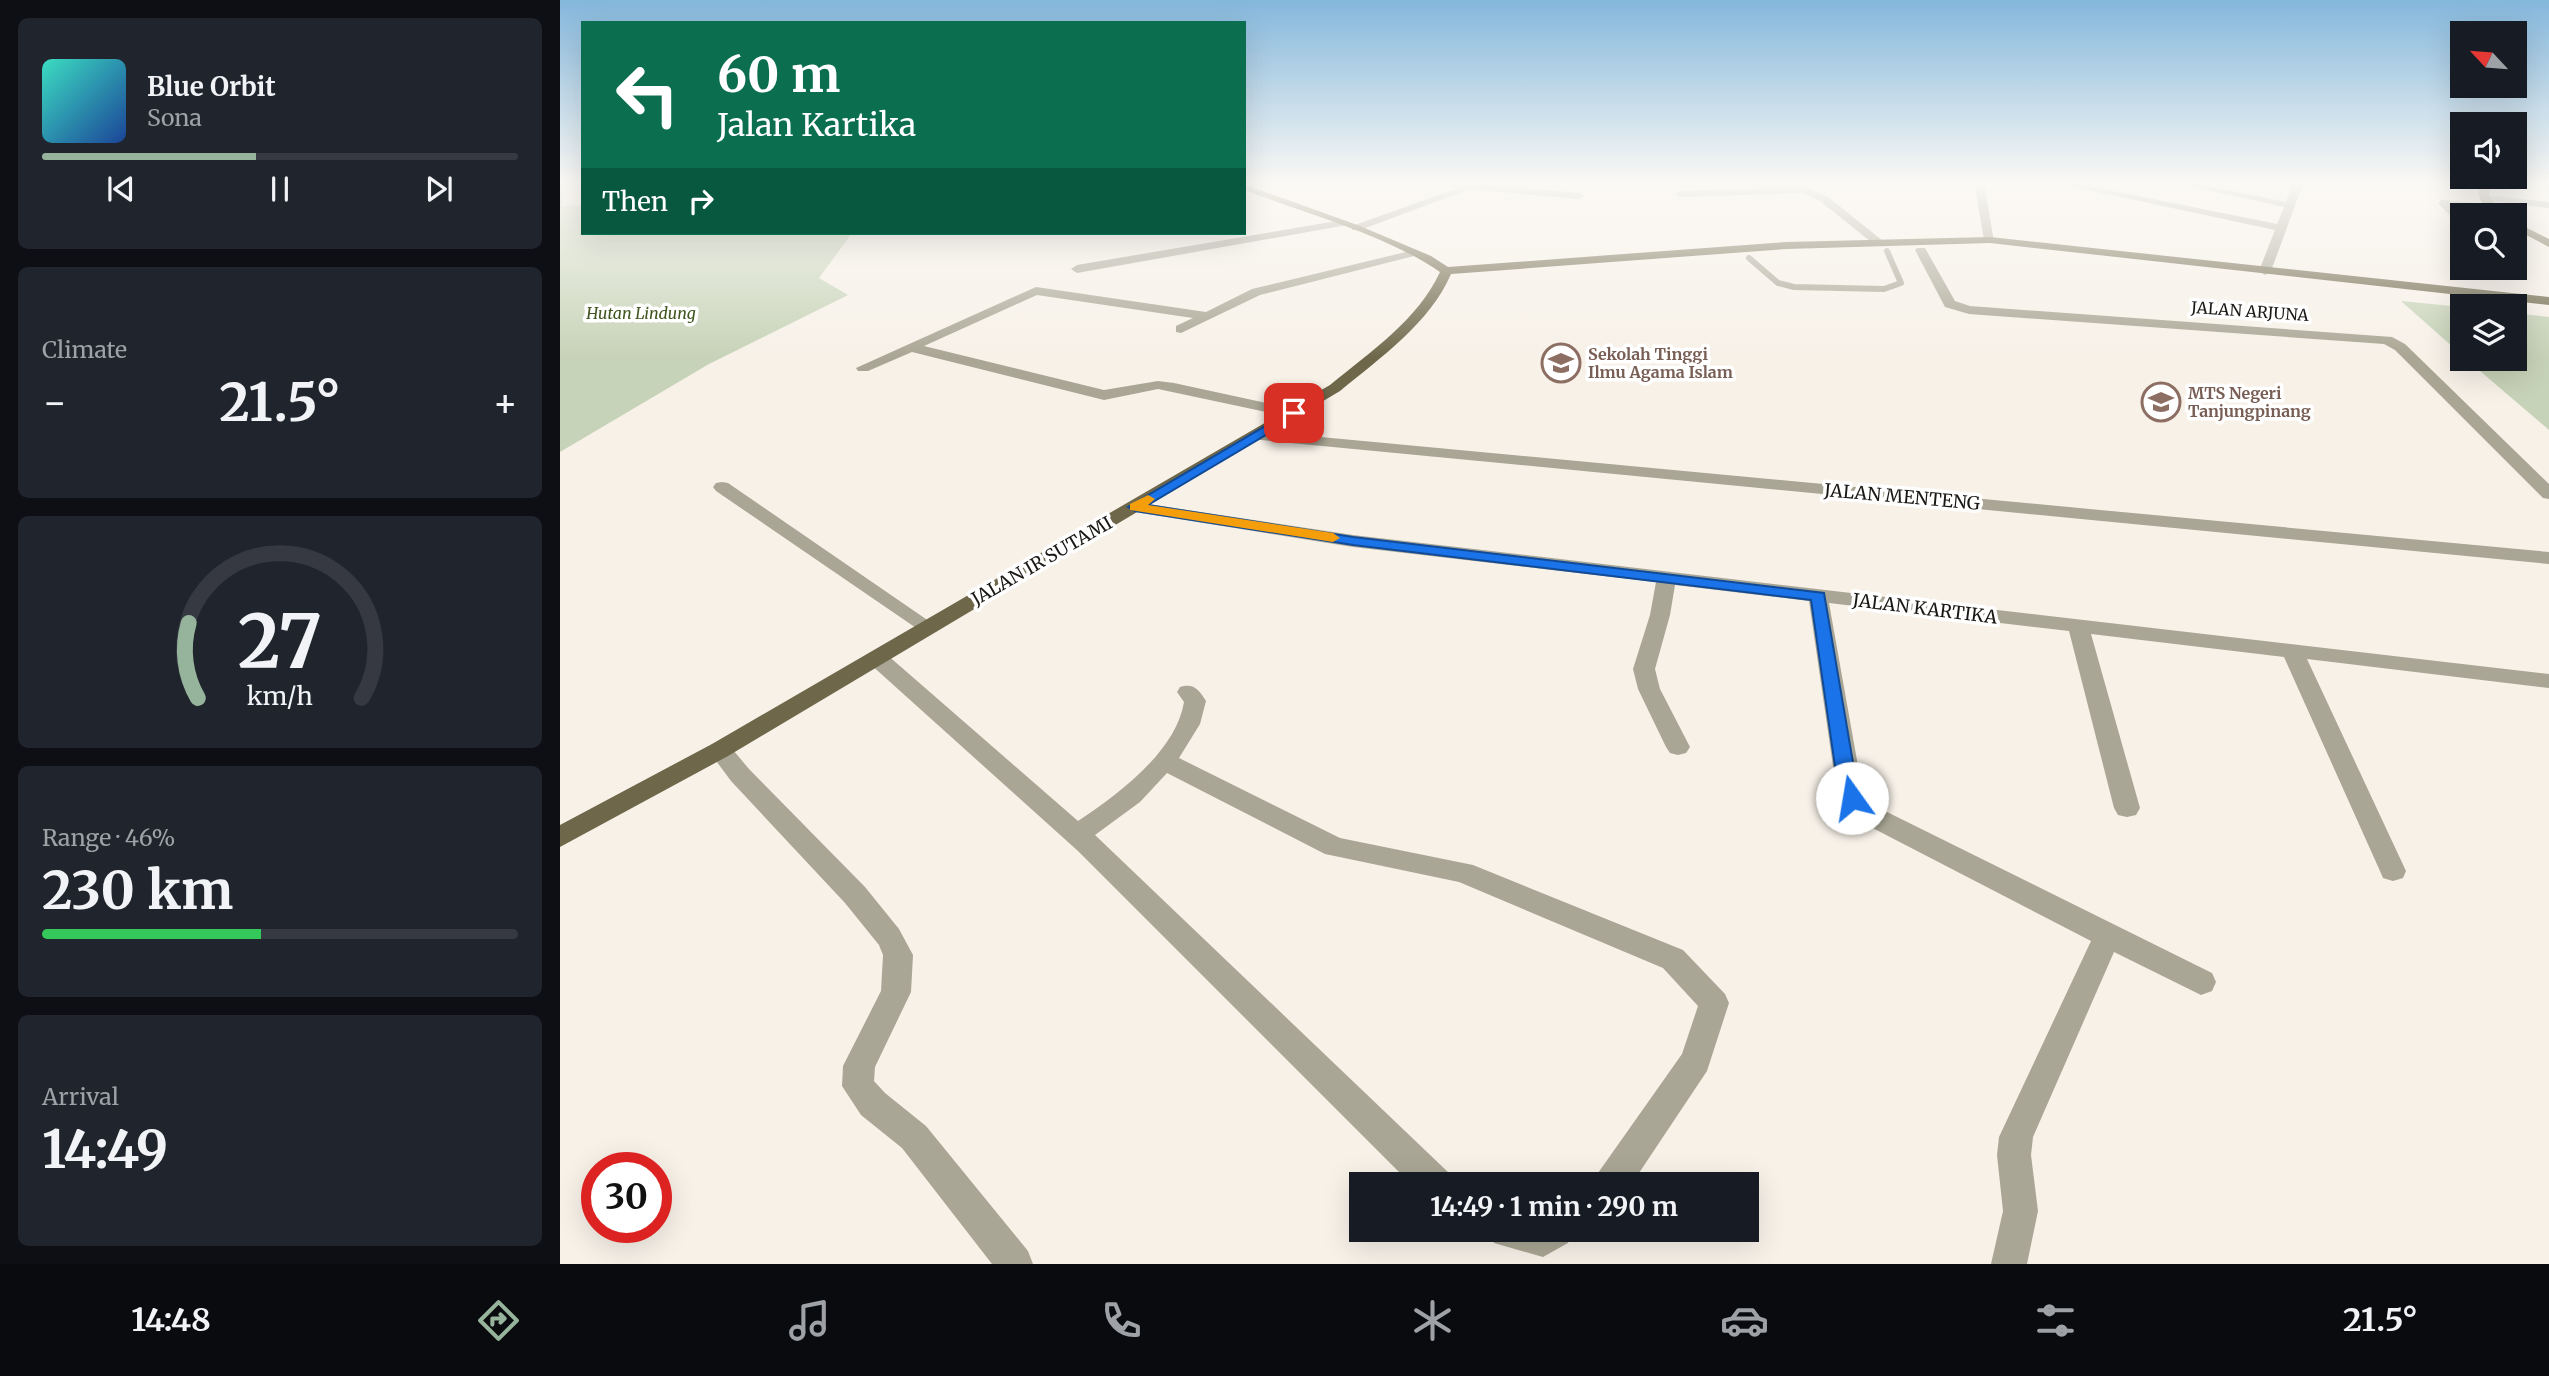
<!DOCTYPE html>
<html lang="en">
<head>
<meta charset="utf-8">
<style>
  body { margin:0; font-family:Merriweather,serif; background:#20242c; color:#f1f3f6; height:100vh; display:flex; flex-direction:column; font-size:26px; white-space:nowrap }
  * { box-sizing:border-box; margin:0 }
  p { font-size:23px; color:#9ea1a6 }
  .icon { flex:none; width:38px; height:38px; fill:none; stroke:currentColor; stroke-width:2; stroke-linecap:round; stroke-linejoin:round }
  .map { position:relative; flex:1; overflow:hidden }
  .drawer { display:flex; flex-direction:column; gap:18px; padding:18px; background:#0d0f14; width:560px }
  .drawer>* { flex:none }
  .hud { position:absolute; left:21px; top:21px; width:665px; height:214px; border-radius:0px; box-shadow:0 7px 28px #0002; background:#0b6e4f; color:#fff; overflow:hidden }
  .needle { width:46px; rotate:296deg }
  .tools { position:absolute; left:1890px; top:21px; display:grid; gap:14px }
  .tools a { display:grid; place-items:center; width:77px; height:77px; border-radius:0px; background:#171b24; box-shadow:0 7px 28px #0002; font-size:35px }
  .speed { position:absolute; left:21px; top:1152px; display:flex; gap:14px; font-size:35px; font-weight:700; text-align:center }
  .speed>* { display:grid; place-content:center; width:91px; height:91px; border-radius:50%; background:#171b24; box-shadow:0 7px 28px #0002; line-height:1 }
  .speed .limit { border:10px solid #d22; background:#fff; color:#111 }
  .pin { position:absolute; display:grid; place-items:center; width:60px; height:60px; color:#fff; margin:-30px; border-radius:14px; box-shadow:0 4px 10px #0006 }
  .me { position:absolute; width:77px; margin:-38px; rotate:347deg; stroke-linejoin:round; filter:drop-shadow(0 0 5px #0008) }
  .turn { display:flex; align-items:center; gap:24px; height:147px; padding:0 21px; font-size:32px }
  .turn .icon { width:91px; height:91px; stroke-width:2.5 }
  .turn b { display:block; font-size:49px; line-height:60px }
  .then { display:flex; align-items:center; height:66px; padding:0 21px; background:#0003; gap:14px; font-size:26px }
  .big { font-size:52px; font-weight:700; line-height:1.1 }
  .drawer .widget { flex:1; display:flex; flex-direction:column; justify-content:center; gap:10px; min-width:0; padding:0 24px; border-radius:10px; background:#20242c }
  .drawer .dial { align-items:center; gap:0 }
  .dial svg { height:182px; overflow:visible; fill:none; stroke:#363941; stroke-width:7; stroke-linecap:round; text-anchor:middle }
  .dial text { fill:#f1f3f6; stroke:none }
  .song { display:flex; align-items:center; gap:21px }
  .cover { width:84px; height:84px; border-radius:10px; background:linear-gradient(135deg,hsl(170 70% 55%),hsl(220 70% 35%)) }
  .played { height:7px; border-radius:4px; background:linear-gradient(90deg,#96b39c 45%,#363941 45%) }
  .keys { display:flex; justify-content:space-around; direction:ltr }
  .heat { display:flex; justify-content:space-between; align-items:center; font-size:38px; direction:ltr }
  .charge { height:10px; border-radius:5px; background:linear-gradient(90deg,#34c759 46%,#363941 0) }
  .trip { position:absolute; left:789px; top:1172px; width:410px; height:70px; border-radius:0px; background:#171b24; box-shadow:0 7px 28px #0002; font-weight:700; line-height:70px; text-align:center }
  .tab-bar { display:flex; height:112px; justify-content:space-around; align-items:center; background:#090b0e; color:#9ea1a6 }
  .tab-bar .icon { width:49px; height:49px }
  .tab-bar .current { color:#96b39c }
  .tab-bar b { font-size:32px; color:#f1f3f6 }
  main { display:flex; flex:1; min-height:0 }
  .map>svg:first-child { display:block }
  .green { fill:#c7d3b8 }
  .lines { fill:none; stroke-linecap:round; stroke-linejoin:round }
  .service { stroke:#a9a695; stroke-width:6 }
  .minor { fill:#a9a695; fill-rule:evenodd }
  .tertiary { fill:#a9a695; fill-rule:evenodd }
  .primary { fill:#6e674a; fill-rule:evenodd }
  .trunk { fill:#645c3c; fill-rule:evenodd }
  .route { fill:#1a73e8; stroke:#114b97; stroke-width:2 }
  .slow { fill:#f59e0b }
  .labels { text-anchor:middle; stroke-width:7; stroke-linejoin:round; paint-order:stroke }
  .far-street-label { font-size:16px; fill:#1a1815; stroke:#fff }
  .far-park-label { font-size:16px; font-style:italic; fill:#41551f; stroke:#fff }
  .far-education-label { font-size:16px; font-weight:bold; fill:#785e54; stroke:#fff; text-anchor:start }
  .street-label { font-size:18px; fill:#1a1815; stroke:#fff }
</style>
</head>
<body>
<main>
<section class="drawer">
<div class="widget">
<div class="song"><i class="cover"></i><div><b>Blue Orbit</b><p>Sona</p></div></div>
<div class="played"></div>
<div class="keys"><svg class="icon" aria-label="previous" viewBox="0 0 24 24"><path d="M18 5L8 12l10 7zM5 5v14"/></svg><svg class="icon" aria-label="pause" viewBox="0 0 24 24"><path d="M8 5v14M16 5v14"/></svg><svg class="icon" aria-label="next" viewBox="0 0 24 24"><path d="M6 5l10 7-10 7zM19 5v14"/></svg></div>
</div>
<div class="widget"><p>Climate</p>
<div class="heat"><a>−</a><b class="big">21.5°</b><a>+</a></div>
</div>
<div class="widget dial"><svg viewBox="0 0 100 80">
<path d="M14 69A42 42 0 1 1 86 69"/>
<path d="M14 69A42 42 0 0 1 10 36" stroke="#96b39c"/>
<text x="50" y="56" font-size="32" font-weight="700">27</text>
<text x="50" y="72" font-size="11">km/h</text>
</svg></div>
<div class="widget"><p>Range · 46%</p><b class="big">230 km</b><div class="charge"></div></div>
<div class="widget"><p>Arrival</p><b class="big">14:49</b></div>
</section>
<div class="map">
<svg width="1989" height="1264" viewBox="0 0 1989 1264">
  <rect width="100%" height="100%" fill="#f7f1e8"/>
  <path class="green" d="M0,181H4L2,206L23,205V233H292L259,278L288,295L149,364L0,452Z
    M1841,301L1902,307V356V355Z
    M1955,313L1989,317V430L1906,359H1955Z"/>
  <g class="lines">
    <path class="service" d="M1890,181L1923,185
      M1882,203L1896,218L1902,220
      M1883,203L1932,208
      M1189,258L1218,283L1234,287L1324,289L1341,283L1327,251"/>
    <path class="minor" d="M855,181H889L1019,193L1024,196L1019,199L910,189L800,230H792V226L898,188L860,184Z
      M1486,181H1504L1717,224L1724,207L1605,181H1623L1726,202L1734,181H1744L1711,271L1705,275L1699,271L1715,230Z
      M1244,187L1268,197L1323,241V245H1315L1260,201L1243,193L1120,197L1115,194L1120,191Z
      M1924,195L1989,202V208L1920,200V196Z
      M783,220L787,221V225L517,273L511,269L517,265Z
      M1357,248H1365L1395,301L1410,306L1832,337L1845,344L1989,484V499L1983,498L1835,350L1824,344L1409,314L1385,307L1355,250Z
      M854,250L860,253L858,255L700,295L621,333L616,332V326L633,318L477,295L364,346L544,390L598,381L614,383L739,410L742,413L739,416L734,418L598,389L544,400L352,352L308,371H298L296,368L476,287L646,312L692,289Z
      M696,431L1989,552V564L690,439L688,436Z
      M162,482L168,483L379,628L376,632H362L156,491L153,487L156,483Z
      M575,502L793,535L1989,674V688L1747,659L1846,871L1843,878L1833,881L1823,878L1820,871L1724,657L1531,634L1580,808L1576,815L1567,817L1558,815L1554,808L1509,631L1269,603L1303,794L1319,808L1652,973L1656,982L1652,991L1641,995L1554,952L1473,1137L1471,1155L1478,1211L1467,1264H1431L1443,1211L1437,1155L1439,1137L1531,941L1301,822L1283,804L1275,780L1249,601L1115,585L1110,615L1095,669L1100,689L1130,747L1126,753L1118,755L1110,753L1106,747L1078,689L1073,669L1090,615L1096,582L793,547L569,511L566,507Z
      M317,651L325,653L518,821C557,795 616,752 624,702L617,692L620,687C634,683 639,690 646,701L640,724L619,758L780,838L913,865L1123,950L1165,994L1169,1003L1147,1071L1071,1185H1033L1038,1173L1122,1054L1138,1006L1103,968L899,882L765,854L607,773L580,802L535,835L889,1173L894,1185H852L518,851L309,663L306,658L309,653Z
      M160,742L168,744L189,769L305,887L339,929L353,955L351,992L315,1067L314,1081L325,1093L366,1126L468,1251L473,1264H432L342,1148L301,1115L282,1086L283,1066L321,991L323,955L319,945L285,903L171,781L148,750L152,744Z
      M929,1230H1013L1008,1243L983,1257L934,1243Z"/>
    <path class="tertiary" d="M1414,181H1424L1434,242L1424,240Z"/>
    <path class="primary" d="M684,184L800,226L871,256L888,267L1226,242L1430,237L1989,297V305L1430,243L1226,249L891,274C870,323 820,358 780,391L168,756L0,847V825L152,744L770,385C809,353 858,320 880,272C827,235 745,213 684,190Z"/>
    <path class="trunk" d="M1920,181H1930L1929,196L1945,215H1934C1923,206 1915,196 1920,181Z
      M1955,222L1989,239V247L1955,229Z"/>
  </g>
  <linearGradient id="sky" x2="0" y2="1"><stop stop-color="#84b7dc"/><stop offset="0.51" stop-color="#fbf9f5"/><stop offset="1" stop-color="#fbf9f5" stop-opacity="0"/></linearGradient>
  <rect width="1989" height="358" fill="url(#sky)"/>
  <path class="route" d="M734,409L738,410V416L588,505L793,537L1264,593L1296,780L1302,798L1299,803H1285L1277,780L1251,600L793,545L575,511L568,507Z"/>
  <path class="slow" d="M588,495L595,499L588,505L773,533L780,538L773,542L570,510V504Z"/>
  <defs>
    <symbol id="university-ring" viewBox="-11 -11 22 22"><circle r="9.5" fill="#fff" stroke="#8d6e63" stroke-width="1.5"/><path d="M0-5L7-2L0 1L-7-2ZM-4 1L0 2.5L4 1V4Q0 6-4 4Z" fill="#8d6e63"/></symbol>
    <symbol id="school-ring" viewBox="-11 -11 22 22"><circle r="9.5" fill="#fff" stroke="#8d6e63" stroke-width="1.5"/><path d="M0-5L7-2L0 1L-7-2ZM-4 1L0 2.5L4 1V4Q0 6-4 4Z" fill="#8d6e63"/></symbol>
  </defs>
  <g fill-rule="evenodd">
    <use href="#university-ring" x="979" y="341" width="44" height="44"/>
    <use href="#school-ring" x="1579" y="380" width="44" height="44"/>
  </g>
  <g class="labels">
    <g class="far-street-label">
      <text transform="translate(1690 311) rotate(4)" y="6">JALAN ARJUNA</text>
    </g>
    <g class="far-park-label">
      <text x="81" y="319">Hutan Lindung</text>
    </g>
    <g class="far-education-label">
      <text x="1028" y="360">Sekolah Tinggi<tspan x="1028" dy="18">Ilmu Agama Islam</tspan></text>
      <text x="1628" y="399">MTS Negeri<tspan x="1628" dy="18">Tanjungpinang</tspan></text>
    </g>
    <g class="street-label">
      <text transform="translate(1342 497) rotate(5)" y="6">JALAN MENTENG</text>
      <text transform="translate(482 561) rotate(-30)" y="6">JALAN IR SUTAMI</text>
      <text transform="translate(1365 609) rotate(7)" y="6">JALAN KARTIKA</text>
    </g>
  </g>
</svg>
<div class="tools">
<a><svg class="needle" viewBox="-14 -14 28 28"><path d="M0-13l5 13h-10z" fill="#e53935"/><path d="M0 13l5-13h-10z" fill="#9ea1a6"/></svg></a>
<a><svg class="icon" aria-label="sound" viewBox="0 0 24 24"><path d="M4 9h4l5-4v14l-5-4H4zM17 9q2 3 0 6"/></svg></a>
<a><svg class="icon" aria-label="search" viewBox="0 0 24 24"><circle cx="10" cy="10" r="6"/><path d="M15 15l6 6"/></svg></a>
<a><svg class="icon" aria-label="layers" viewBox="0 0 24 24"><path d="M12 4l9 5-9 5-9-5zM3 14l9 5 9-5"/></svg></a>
</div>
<div class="speed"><div class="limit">30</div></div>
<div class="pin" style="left:734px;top:413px;background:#d93025"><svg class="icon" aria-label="arrive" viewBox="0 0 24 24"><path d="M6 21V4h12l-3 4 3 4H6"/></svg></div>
<svg class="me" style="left:1292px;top:798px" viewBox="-20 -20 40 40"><circle r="19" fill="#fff"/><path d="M0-13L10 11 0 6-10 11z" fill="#1a73e8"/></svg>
<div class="trip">14:49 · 1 min · 290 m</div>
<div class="hud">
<div class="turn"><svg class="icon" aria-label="left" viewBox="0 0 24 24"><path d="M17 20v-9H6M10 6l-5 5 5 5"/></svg><div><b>60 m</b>Jalan Kartika</div></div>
<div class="then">Then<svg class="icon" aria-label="right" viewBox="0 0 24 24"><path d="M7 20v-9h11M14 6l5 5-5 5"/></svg></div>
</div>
</div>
</main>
<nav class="tab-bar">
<b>14:48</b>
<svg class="icon current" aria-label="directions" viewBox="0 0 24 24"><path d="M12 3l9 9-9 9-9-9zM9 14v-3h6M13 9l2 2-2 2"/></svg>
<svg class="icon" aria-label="music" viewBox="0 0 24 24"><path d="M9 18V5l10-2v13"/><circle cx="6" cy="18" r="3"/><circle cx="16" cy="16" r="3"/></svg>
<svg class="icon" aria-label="phone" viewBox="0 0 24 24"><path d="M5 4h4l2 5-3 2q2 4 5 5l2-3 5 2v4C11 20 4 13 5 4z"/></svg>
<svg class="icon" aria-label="climate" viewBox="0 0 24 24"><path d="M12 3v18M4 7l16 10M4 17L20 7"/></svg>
<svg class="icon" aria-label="car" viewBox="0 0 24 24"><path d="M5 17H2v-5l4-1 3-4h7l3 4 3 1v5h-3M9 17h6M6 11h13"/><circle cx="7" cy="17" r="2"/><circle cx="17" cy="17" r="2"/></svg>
<svg class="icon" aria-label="filters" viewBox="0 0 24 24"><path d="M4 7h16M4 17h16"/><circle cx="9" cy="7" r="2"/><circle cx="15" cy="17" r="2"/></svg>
<b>21.5°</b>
</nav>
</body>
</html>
